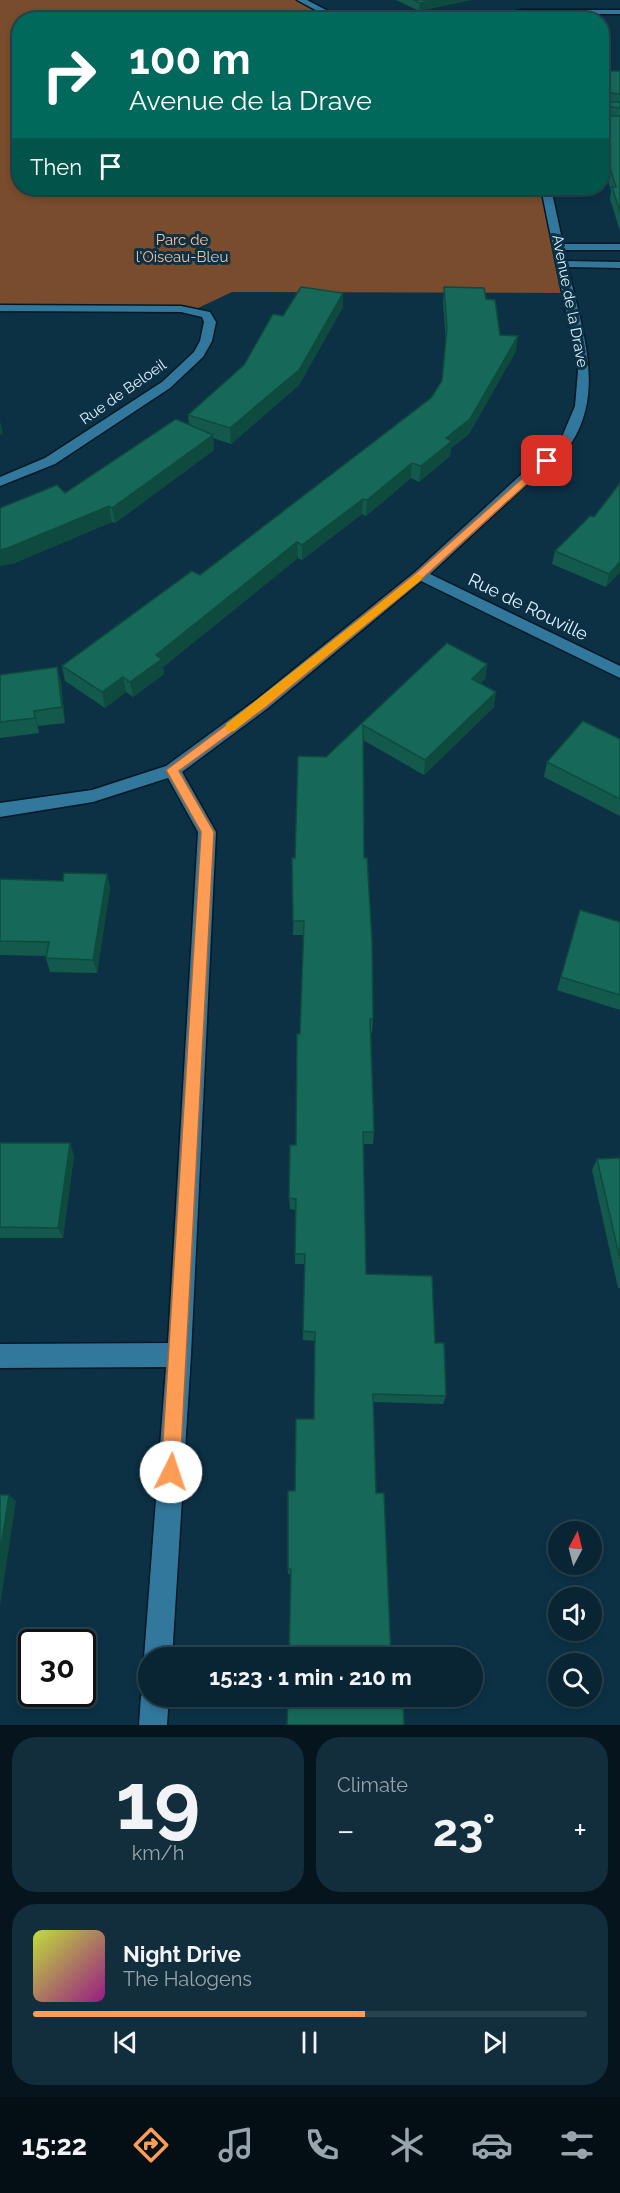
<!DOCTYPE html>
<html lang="en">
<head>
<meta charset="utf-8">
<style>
  body { margin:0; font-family:Raleway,sans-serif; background:#122d3c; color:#f1f3f6; height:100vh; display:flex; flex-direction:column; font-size:22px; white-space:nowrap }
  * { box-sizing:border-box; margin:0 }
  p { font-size:20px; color:#99a5ac }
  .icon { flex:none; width:33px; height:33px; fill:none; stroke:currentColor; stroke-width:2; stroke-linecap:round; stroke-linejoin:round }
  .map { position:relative; height:1725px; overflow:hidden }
  .sheet { display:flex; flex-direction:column; gap:12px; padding:12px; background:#05141d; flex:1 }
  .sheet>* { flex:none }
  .hud { position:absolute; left:12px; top:12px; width:597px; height:183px; border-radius:24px; box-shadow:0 3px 9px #0003,0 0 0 2px #29424f; background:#00695c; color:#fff; overflow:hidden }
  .needle { width:39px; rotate:7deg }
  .tools { position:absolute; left:548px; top:1521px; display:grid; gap:12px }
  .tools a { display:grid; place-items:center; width:54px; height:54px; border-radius:50%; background:#092534; box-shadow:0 3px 9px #0003,0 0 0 2px #29424f; font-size:30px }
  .speed { position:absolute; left:18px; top:1629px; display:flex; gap:12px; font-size:30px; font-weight:700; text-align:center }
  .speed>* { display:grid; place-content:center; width:78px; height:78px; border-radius:50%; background:#092534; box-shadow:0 3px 9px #0003,0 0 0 2px #29424f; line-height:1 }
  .speed .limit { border:3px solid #111; border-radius:9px; background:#fff; color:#111 }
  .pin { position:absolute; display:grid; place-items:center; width:51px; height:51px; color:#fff; margin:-26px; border-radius:12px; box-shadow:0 3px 9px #0006 }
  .me { position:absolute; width:66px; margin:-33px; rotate:4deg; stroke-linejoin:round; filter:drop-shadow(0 0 4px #0008) }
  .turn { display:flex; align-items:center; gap:21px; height:126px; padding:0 18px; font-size:27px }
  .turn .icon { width:78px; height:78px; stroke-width:2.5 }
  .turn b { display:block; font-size:42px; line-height:51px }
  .then { display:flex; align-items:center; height:57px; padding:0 18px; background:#0003; gap:12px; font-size:22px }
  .big { font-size:45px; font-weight:700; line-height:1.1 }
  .sheet .card { flex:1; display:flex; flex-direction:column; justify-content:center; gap:9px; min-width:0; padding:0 21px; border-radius:24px; background:#122d3c }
  .sheet .dial { align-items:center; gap:0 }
  .dial b { font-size:78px; line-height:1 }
  .song { display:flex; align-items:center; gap:18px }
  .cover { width:72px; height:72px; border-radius:9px; background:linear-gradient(135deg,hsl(70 70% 55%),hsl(310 70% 35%)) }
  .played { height:6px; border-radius:3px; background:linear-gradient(90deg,#fd9d55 60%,#29424f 60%) }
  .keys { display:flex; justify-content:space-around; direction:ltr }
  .heat { display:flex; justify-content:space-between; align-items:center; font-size:33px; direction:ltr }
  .sheet .tiles { flex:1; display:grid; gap:12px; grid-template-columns:1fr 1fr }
  .card:last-child { grid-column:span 2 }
  .trip { position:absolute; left:138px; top:1647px; width:345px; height:60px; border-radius:30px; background:#092534; box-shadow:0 3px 9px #0003,0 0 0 2px #29424f; font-weight:700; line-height:60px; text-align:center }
  .dock { display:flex; height:96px; justify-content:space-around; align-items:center; background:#040f15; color:#99a5ac }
  .dock .icon { width:42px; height:42px }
  .dock .selected { color:#fd9d55 }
  .dock b { font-size:27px; color:#f1f3f6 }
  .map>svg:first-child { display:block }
  .green { fill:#784c2c }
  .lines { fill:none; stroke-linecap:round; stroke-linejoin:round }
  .minor-casing { stroke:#031824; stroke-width:3 }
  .minor { fill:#32779c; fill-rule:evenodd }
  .wall { fill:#135a4c }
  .shaded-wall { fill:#0f4a3e }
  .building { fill:#166958; stroke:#0f4a3e; stroke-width:1.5 }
  .route { fill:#fd9d55; stroke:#a46637; stroke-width:1.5 }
  .slow { fill:#f59e0b }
  .labels { text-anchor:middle; stroke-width:6; stroke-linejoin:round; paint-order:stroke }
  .far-park-label { font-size:15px; fill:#fcbf96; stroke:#0c3145 }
  .far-street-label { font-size:15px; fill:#def2ff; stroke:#0c3145 }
  .street-label { font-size:18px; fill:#def2ff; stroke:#0c3145 }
</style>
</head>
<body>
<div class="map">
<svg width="620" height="1725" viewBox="0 0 620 1725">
  <rect width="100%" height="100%" fill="#0c3145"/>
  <path class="green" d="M0,0H301L341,19L20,20V188H546L568,293L232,292L194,310L0,308Z"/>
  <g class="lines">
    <defs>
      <path id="minor" d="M297,0H307L345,20H334Z
        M521,10H620V14H521L477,20Z
        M541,188H551L563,244H620V250H564L566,261L620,262V268L568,267C580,324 606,388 572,442L430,574L620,666V678L421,581L268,708L182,772L216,832L191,1355L172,1658H148V1668L144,1658L166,1367L0,1368V1344L168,1343L198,832L168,778L93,802L0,817V803L92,790L166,766L256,700L415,572L562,437L575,406L578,371Z
        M0,305L181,306L210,312L216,322L212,341L203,357L170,388L55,464L0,486V477L45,458L162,382L194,352L200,341L204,322L202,317L181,312L0,311Z
        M148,1685V1696H169L167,1725H139L141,1696Z"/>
    </defs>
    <use href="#minor" class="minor-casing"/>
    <use href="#minor" class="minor"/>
  </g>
  <path class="wall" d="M396,0H471L419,11Z
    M602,71H620V231L610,199L611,191L602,160Z
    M444,287L486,299L500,335L516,351L469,434L451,448L450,456L419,482L411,478L366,516L362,514L302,560L298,558L163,667L164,674L133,697L126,692L105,708L65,681L62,666L200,575L431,398L442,381L446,342L443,302Z
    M343,307L299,385L231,444L213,438L214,450L115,523L112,522L12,564L65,493L189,425L188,415L244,365L283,316Z
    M594,517L620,572L606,587L552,564L555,551Z
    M447,643L487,664L485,679L481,683L494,707L424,775L363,740L364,858L373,1019L372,1033H371L374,1132L373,1144H363L366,1274L435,1343L446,1396L443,1404L373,1402L291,1574H288V1569L295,1491L314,1419L315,1341L303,1340L305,1264H295L296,1210L290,1209L289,1198L296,1145L304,935H293L295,858L326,757Z
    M57,667L61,682L65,723L38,726L39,733L0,738V675Z
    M620,739V816L544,777L547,762Z
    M107,874L110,888L97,973L50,972L46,958V956L0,955V879L63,881Z
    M620,922V1010L557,990L576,924Z
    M0,1143L74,1155L63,1238H0Z
    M620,1158V1288H618L592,1170L597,1159Z"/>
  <path class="shaded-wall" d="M434,0H471L419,11L420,3Z
    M343,293V307L299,385L231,444L230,428Z
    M518,336L516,351L469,434L451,448L450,456L419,482L421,466Z
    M0,421L3,433L0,435Z
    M213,435L214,450L115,523L112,508Z
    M412,463L411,478L366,516L367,500Z
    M363,499L362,514L302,560V545Z
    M109,506L112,522L12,564L0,566V550Z
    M297,542L298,558L163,667L164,674L133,697L130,682L156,655Z
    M620,562V572L606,587L609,574Z
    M487,664L485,679L470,694L472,679Z
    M57,667L61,682L65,723L62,707Z
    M123,677L126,692L105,708L102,692Z
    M496,692L494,707L424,775L425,760Z
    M34,711L38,726L39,733L35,718Z
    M107,874L110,888L97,973L93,960Z
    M70,1143L74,1155L63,1238L58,1228Z
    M9,1495L16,1501L0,1606V1553Z"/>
  <path class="building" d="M413,0H434L420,3Z
    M602,71H620V94L604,92L602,102H620V108L604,106L602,116H620V212L612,187H616L602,142Z
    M301,287L343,293L299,370L230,428L188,415L244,365L273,314L283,316Z
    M444,287L484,288L486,299L495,300L500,335L518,336L470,419L446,438L452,441L421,466L412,463L367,500L363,499L302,545L297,542L156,655L162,659L130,682L123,677L102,692L62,666L192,571L200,575L431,398L442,381L447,328Z
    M176,419L213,435L112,508L109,506L8,548L0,550V508L57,485L65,493Z
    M620,483V562L609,574L555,551L590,516L594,517Z
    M447,643L487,664L472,679L496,692L425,760L363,725L364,858H367L372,940L373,1019H370L374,1132H363L366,1274L432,1276L435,1343H444L446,1396L373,1394L376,1493H384L391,1658H289L291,1569H288V1491H295L296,1419H314L315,1332L303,1331L305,1254H295L296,1199L289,1198L290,1145H296L297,1034H300L304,921H293L292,858H295L298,756L326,757Z
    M57,667L62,707L34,711L35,718L0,722V675Z
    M583,721L620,739V799L547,762Z
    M64,873L107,874L93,960L46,958L49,942L0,941V879L63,881Z
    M580,910L620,922V995L561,977Z
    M0,1143H70L58,1228L0,1227Z
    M620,1158V1259L597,1159Z
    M0,1495H9L0,1553Z
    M288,1696H403L404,1725H287Z"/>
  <path class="route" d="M544,459L552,461L423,578L266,707L179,771L214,832L180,1472L178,1478L171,1481L164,1478L161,1472L201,832L166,770L258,701L416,573Z"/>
  <path class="slow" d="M417,574L422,577L421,580L234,731H226V724Z"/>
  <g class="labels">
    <g class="far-park-label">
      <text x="182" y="245">Parc de<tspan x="182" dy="17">l'Oiseau-Bleu</tspan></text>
    </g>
    <g class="far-street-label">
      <text transform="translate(570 301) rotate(79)" y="5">Avenue de la Drave</text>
      <text transform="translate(123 392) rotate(-35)" y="5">Rue de Beloeil</text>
    </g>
    <g class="street-label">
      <text transform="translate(528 607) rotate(26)" y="6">Rue de Rouville</text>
    </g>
  </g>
</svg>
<div class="tools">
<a><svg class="needle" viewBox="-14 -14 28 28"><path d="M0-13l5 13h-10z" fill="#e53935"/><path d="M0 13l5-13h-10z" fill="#99a5ac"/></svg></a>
<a><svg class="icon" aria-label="sound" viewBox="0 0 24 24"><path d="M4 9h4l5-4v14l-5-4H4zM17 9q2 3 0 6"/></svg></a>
<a><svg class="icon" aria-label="search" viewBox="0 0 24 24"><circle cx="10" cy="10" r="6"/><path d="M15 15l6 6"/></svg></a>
</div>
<div class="speed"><div class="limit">30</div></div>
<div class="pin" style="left:547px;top:461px;background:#d93025"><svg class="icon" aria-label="arrive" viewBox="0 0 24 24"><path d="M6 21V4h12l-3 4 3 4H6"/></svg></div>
<svg class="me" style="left:171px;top:1472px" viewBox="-20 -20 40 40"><circle r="19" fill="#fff"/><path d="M0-13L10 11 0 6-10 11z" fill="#fd9d55"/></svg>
<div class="trip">15:23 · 1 min · 210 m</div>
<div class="hud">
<div class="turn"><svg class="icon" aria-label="right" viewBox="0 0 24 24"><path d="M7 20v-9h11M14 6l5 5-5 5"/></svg><div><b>100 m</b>Avenue de la Drave</div></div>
<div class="then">Then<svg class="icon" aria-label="arrive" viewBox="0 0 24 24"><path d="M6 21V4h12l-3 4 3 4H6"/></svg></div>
</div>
</div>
<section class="sheet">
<div class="tiles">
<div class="card dial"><b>19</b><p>km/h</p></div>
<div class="card"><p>Climate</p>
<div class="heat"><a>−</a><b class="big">23°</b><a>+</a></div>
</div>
<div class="card">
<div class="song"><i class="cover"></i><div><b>Night Drive</b><p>The Halogens</p></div></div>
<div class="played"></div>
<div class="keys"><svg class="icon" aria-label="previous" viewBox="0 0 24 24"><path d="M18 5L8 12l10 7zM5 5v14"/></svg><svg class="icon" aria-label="pause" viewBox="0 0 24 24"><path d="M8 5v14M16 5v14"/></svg><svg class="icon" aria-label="next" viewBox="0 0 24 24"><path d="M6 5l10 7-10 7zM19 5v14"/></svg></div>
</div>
</div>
</section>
<nav class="dock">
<b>15:22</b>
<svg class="icon selected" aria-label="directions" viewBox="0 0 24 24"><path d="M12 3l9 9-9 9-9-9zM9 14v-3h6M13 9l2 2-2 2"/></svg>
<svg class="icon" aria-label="music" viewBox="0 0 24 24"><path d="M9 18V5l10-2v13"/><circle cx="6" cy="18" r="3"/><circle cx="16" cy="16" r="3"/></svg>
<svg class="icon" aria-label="phone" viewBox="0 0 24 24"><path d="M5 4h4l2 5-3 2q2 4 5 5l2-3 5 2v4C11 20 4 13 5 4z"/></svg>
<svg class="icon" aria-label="climate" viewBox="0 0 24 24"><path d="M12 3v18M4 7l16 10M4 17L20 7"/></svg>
<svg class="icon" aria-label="car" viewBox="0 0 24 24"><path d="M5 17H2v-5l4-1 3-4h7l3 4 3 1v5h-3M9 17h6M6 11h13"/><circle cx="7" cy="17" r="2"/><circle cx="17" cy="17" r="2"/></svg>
<svg class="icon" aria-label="filters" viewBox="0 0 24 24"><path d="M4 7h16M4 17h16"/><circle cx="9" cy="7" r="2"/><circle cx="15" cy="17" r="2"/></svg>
</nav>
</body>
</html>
